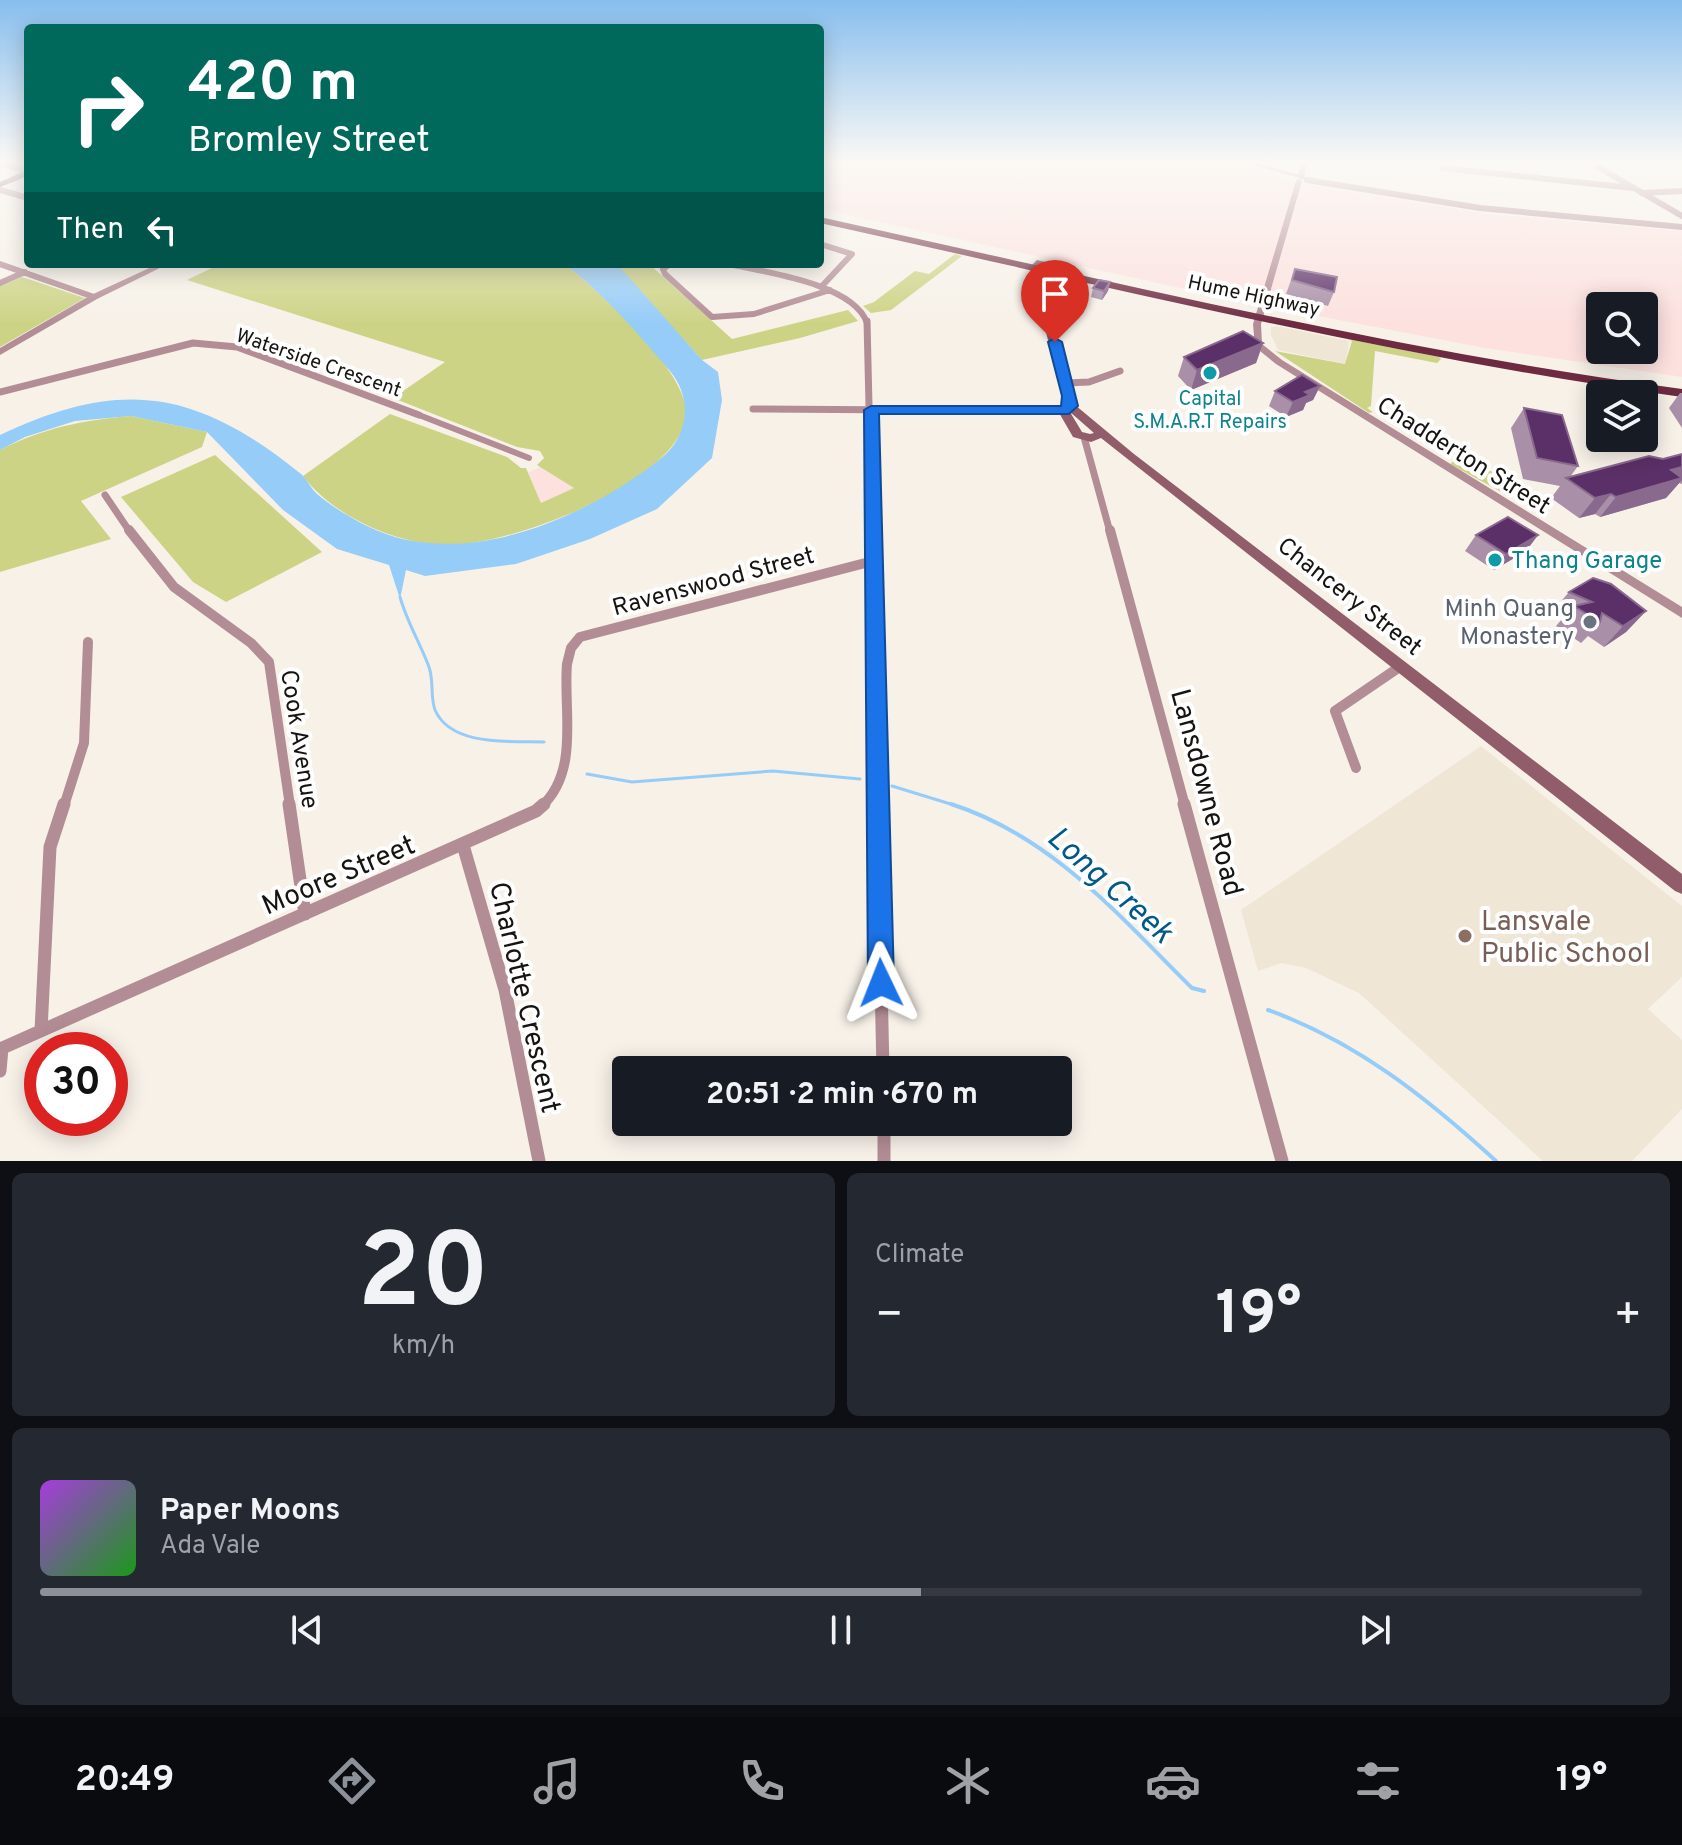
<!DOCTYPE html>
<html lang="en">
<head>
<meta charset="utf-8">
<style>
  body { margin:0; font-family:Overpass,sans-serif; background:#242831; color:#f1f3f6; height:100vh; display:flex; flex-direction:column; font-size:30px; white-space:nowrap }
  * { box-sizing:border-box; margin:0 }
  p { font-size:26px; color:#9ea1a6 }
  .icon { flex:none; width:44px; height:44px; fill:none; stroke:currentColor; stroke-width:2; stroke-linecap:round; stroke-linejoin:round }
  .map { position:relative; height:1161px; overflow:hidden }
  .panel { display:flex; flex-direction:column; gap:12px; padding:12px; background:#0d0f14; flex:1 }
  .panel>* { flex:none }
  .hud { position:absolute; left:24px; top:24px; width:800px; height:244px; border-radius:8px; box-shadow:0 4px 20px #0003; background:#00695c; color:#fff; overflow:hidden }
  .controls { position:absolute; left:1586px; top:292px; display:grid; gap:16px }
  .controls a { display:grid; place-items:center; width:72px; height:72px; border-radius:8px; background:#171b24; box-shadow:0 4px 20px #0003; font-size:40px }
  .speed { position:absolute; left:24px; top:1032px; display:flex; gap:16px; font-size:40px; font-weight:700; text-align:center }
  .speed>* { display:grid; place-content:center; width:104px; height:104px; border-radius:50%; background:#171b24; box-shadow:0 4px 20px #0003; line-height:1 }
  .speed .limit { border:12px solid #d22; background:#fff; color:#111 }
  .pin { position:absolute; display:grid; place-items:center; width:68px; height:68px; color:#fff; margin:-82px -34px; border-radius:50% 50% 50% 0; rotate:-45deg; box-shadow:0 0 8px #0007 }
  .pin .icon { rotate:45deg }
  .me { position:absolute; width:88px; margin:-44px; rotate:358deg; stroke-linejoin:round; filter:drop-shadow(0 0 6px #0008) }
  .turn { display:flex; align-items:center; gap:28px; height:168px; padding:0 32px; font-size:36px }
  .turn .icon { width:104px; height:104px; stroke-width:2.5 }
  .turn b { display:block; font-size:56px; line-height:68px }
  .then { display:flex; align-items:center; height:76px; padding:0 32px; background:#0003; gap:16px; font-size:30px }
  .big { font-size:60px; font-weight:700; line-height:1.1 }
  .panel .tile { flex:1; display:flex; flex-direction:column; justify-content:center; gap:12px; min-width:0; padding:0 28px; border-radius:12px; background:#242831 }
  .panel .dial { align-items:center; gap:0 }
  .dial b { font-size:104px; line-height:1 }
  .song { display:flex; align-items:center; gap:24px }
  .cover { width:96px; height:96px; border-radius:12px; background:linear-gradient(135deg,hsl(280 70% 55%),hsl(120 70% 35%)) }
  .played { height:8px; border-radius:4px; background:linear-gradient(90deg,#8c9099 55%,#363941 55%) }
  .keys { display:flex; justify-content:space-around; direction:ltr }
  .heat { display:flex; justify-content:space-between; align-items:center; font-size:44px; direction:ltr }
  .panel .tiles { flex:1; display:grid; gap:12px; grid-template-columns:1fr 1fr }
  .tile:last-child { grid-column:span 2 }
  .trip { position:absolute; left:612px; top:1056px; width:460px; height:80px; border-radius:8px; background:#171b24; box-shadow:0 4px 20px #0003; font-weight:700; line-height:80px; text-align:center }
  .dock { display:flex; height:128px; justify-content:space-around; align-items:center; background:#090b0e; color:#9ea1a6 }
  .dock .icon { width:56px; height:56px }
  .dock .on { color:#8c9099 }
  .dock b { font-size:36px; color:#f1f3f6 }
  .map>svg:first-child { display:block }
  .built { fill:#f0e6d6 }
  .industrial { fill:#fce1df; fill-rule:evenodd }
  .green { fill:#cdd385 }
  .water { fill:#96ccf8 }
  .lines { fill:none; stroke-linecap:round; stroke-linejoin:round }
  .stream-far1 { stroke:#96ccf8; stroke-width:3 }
  .stream { stroke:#96ccf8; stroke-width:4 }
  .pedestrian { stroke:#b38d96; stroke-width:6 }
  .minor-far3 { stroke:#b38d96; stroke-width:6 }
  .minor-far2 { stroke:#b38d96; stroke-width:7 }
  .minor-far1 { stroke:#b38d96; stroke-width:10 }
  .minor { stroke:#b38d96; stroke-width:13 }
  .tertiary { fill:#b38d96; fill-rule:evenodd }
  .secondary { fill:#925d6a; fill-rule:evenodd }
  .primary { fill:#793a4c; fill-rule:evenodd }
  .trunk { fill:#6d2a40; fill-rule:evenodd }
  .wall { fill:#a990a8 }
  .shaded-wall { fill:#8a698e }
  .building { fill:#5b2f67; stroke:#8a698e; stroke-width:2 }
  .route { fill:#1a73e8; stroke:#114b97; stroke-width:2 }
  .culture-dot { fill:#0f9aa8; stroke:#fff; stroke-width:3 }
  .worship-dot { fill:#6b7280; stroke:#fff; stroke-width:3 }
  .education-dot { fill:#8d6e63; stroke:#fff; stroke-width:3 }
  .labels { text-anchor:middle; stroke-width:8; stroke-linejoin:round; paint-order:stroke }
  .far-street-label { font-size:20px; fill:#161411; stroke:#fff }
  .far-culture-label { font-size:20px; fill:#0d838f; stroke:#fff }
  .street-label { font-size:24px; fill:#161411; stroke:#fff }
  .culture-label { font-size:24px; fill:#0d838f; stroke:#fff; text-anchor:start }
  .worship-label { font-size:24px; fill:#5b616d; stroke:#fff; text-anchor:end }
  .near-street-label { font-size:28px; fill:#161411; stroke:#fff }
  .near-education-label { font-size:28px; fill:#785e54; stroke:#fff; text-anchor:start }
  .near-water-label { font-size:32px; font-style:italic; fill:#03588a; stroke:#fff }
</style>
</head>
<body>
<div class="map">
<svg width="1682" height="1161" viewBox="0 0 1682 1161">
  <rect width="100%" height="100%" fill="#f7f1e8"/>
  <path class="built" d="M1276,326L1349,341L1346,364L1278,350L1271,335V327Z
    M1481,746L1682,906V977L1648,1009L1682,1040V1109L1632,1161H1543L1359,993L1306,968L1281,963L1258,971L1241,910Z"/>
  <path class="industrial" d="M820,161H1226L1310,185L1487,214L1682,231V377L1485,348L1245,302L820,209ZM1600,306H1644V350H1600Z
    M541,467L575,488L541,503L528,472Z"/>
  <path class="green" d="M955,254L962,256L891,310L871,313L863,306L874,302L915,271L929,274Z
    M220,264H564C596,287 692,375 686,416C677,486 496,552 434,545C386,539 332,514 303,476L390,414L507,457L521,468H526L541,503L574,488L537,465L544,458L540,451L517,447L393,398L445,362L187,280Z
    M615,264H649L732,339L848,310L858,321L800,338L702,360Z
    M22,277L85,298L0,347V286Z
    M1347,339L1439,357L1441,359L1437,363L1375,351L1371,406L1367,408L1373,412L1369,413L1275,351L1345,364L1352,341Z
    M131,416L207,432L202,447L81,501L111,539L0,572V450C43,428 83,420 131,416Z
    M215,455L322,552L226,602L193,582L121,497Z
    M1455,460L1503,475L1505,494L1450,464Z"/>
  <path class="water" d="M564,264L618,265L702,360L718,372L722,400L712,458L657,509L590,539L516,564L425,576L406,570L400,599L389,565L337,549L283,510L207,432L131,416L75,421L25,437L0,450V435C122,377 197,390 301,474C307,479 310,487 316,493C329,505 351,518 367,526C461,573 583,519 659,460C688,438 694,400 670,371C637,333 605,294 564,264Z"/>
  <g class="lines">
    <path class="stream-far1" d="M400,597C407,622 420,643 429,667C434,681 430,696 435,710C451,747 512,741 544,742
      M587,774L632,782L773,771L860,779
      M892,786L957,806"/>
    <path class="stream" d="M951,804C1053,837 1118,915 1192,988L1204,991
      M1268,1010C1357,1042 1427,1098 1496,1161"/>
    <path class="pedestrian" d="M419,415L529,458"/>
    <path class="minor-far3" d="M0,163L28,171
      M1598,167L1682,216
      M1443,168L1633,188
      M1301,176L1305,161
      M1307,180L1480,208L1682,227
      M0,190L28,198
      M1642,193L1682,191
      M820,244L852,254L822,286
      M0,264L94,297
      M670,264L663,269L665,274L712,317L754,314L830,290
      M729,264C765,272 854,284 867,323
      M0,283L25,272"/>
    <path class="minor-far2" d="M867,321L872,532
      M1067,383L1089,382L1120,371
      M0,392L193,343L237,347L419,415
      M753,409L1064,411
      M1084,437L1110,532
      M105,495L130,532"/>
    <path class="minor-far1" d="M129,530L174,587L251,643L269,662L290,806
      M872,530L877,806
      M1110,530L1185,806
      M1356,768L1335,711L1401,666
      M64,806L84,743L88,642
      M542,806C580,770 563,710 567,664L571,648L580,637L873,561"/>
    <path class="minor" d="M289,804L305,914
      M877,804L883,1070
      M1184,804L1282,1161
      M463,845L505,990L539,1161
      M41,1031L50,847L64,804
      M0,1049L536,811L544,804
      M0,1071L2,1048
      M884,1122V1161"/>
    <path class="tertiary" d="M1238,161H1250L1310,178L1307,180Z
      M1299,179L1302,181L1261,324L1262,344L1282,360L1682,607V618L1276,364L1255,347L1253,324L1296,181Z
      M158,264H168L97,299L0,355V348L91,295Z"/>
    <path class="secondary" d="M1037,260L1045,262L1040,268L1042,280L1075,405L1134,454L1682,874V894L1675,891L1101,438L1091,442L1073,437L1058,411L1064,405L1030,267ZM1070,412L1094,433L1090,434L1082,432Z"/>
    <path class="primary" d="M25,171H28V176L0,187V182Z"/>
    <path class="trunk" d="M820,217C1107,280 1391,350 1682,389V397C1391,357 1107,286 820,223Z"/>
  </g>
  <path class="wall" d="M1295,269L1334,292L1328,306L1286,294Z
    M1110,282L1108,291L1102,300L1091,297L1093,288Z
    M1263,343L1256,363L1191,390L1178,376L1184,357Z
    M1320,386L1313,400L1306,403L1303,410L1286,417L1269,406L1275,391Z
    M1680,393H1682V428L1669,408Z
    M1524,408L1578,466L1570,477L1663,459L1682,454V484L1679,483L1666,498L1600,517L1595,514L1579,518L1551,498L1560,486L1523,479L1511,428Z
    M1476,535H1538L1526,551L1494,570L1465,551Z
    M1569,592L1646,611L1626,632L1604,647L1588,636L1581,643L1556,626L1563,618L1552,612Z"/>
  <path class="shaded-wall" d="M1110,282L1108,291L1102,300L1104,291Z
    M1263,343L1256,363L1191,390L1197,370Z
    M1320,386L1313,400L1306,403L1303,410L1286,417L1293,402L1305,392Z
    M1682,467V480L1666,498L1600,517L1616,497L1671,470Z
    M1611,494L1595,514L1579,518L1595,498Z
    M1538,535L1526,551L1494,570L1506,554Z
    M1646,611L1626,632L1604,647L1623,626Z"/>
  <path class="building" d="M1295,269L1337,277L1334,292L1292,280Z
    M1099,280L1110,282L1104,291L1093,288Z
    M1243,331L1263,343L1197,370L1184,357Z
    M1302,375L1320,386L1305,392L1310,395L1293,402L1275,391Z
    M1524,408L1562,415L1578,466L1537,458Z
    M1682,454V467L1671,470L1682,478L1616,497L1611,494L1595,498L1566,478L1649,456L1663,459Z
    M1508,517L1538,535L1506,554L1476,535Z
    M1593,578L1611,584L1646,611L1623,626L1602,613L1600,622L1574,606L1592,602L1569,592Z"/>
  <linearGradient id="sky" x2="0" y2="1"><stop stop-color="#87beee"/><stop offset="0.5" stop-color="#fbf9f5"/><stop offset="1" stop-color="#fbf9f5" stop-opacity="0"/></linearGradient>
  <rect width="1682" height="324" fill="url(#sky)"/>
  <path class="route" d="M1055,338L1062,342L1078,406L1069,414H879L894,983L890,992L881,996L872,992L868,983L864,410L871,406H1061L1062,396L1048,342Z"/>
  <g class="culture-dot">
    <circle cx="1210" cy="373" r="8"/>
    <circle cx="1495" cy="560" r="8"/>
  </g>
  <circle class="worship-dot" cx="1590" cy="622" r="8"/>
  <circle class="education-dot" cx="1465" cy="936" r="8"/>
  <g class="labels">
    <g class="far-street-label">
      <text transform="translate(1254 295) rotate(12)" y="7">Hume Highway</text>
      <text transform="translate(319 362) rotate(19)" y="7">Waterside Crescent</text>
    </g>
    <g class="far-culture-label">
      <text x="1210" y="405">Capital<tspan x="1210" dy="23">S.M.A.R.T Repairs</tspan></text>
    </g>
    <g class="street-label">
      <text transform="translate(1464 455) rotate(32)" y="8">Chadderton Street</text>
      <text transform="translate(713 581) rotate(-15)" y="8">Ravenswood Street</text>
      <text transform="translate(1350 596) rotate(38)" y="8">Chancery Street</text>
      <text transform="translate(300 739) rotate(81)" y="8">Cook Avenue</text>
    </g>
    <g class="culture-label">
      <text x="1511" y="568">Thang Garage</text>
    </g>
    <g class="worship-label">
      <text x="1574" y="616">Minh Quang<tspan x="1574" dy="28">Monastery</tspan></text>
    </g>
    <g class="near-street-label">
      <text transform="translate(1208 792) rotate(75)" y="10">Lansdowne Road</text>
      <text transform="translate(338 874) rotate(-23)" y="10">Moore Street</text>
      <text transform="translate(526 997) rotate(77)" y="10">Charlotte Crescent</text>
    </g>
    <g class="near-education-label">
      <text x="1481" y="930">Lansvale<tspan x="1481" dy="32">Public School</tspan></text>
    </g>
    <g class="near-water-label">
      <text transform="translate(1111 884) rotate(42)" y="11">Long Creek</text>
    </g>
  </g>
</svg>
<div class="controls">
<a><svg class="icon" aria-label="search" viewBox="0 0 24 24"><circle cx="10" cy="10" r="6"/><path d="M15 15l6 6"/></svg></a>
<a><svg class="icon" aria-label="layers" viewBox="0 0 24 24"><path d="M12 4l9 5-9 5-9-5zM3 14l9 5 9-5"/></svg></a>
</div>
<div class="speed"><div class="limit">30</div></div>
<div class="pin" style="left:1055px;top:342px;background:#d93025"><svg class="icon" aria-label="arrive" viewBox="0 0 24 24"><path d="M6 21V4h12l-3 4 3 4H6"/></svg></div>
<svg class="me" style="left:881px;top:983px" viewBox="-20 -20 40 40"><path d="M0-17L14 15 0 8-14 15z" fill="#1a73e8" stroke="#fff" stroke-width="4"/></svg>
<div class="trip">20:51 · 2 min · 670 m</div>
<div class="hud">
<div class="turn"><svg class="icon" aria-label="right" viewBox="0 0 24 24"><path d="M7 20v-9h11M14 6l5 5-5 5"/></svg><div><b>420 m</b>Bromley Street</div></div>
<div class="then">Then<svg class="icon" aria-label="left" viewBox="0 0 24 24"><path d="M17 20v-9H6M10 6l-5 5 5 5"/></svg></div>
</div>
</div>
<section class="panel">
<div class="tiles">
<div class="tile dial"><b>20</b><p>km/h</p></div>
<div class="tile"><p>Climate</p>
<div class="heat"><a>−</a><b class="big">19°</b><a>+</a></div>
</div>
<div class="tile">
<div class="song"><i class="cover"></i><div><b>Paper Moons</b><p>Ada Vale</p></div></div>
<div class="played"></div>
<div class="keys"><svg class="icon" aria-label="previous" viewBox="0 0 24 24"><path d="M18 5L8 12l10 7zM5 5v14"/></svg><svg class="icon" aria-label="pause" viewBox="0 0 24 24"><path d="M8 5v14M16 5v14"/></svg><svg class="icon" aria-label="next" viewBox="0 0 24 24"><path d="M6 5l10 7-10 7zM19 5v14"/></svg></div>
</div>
</div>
</section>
<nav class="dock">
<b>20:49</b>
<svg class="icon on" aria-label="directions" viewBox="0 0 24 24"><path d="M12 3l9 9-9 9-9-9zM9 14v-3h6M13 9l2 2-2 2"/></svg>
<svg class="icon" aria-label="music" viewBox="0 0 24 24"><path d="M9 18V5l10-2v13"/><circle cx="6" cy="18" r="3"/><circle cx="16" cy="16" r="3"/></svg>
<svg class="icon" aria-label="phone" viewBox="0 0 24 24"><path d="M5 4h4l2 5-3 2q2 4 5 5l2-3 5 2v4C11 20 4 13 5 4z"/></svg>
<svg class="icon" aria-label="climate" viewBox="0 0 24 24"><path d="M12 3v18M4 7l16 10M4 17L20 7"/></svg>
<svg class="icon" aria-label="car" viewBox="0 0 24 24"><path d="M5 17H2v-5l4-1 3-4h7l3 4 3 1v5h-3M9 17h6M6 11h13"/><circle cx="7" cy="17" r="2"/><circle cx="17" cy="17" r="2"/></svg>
<svg class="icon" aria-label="filters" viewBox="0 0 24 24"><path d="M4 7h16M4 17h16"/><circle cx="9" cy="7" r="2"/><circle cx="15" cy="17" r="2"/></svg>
<b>19°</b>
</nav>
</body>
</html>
